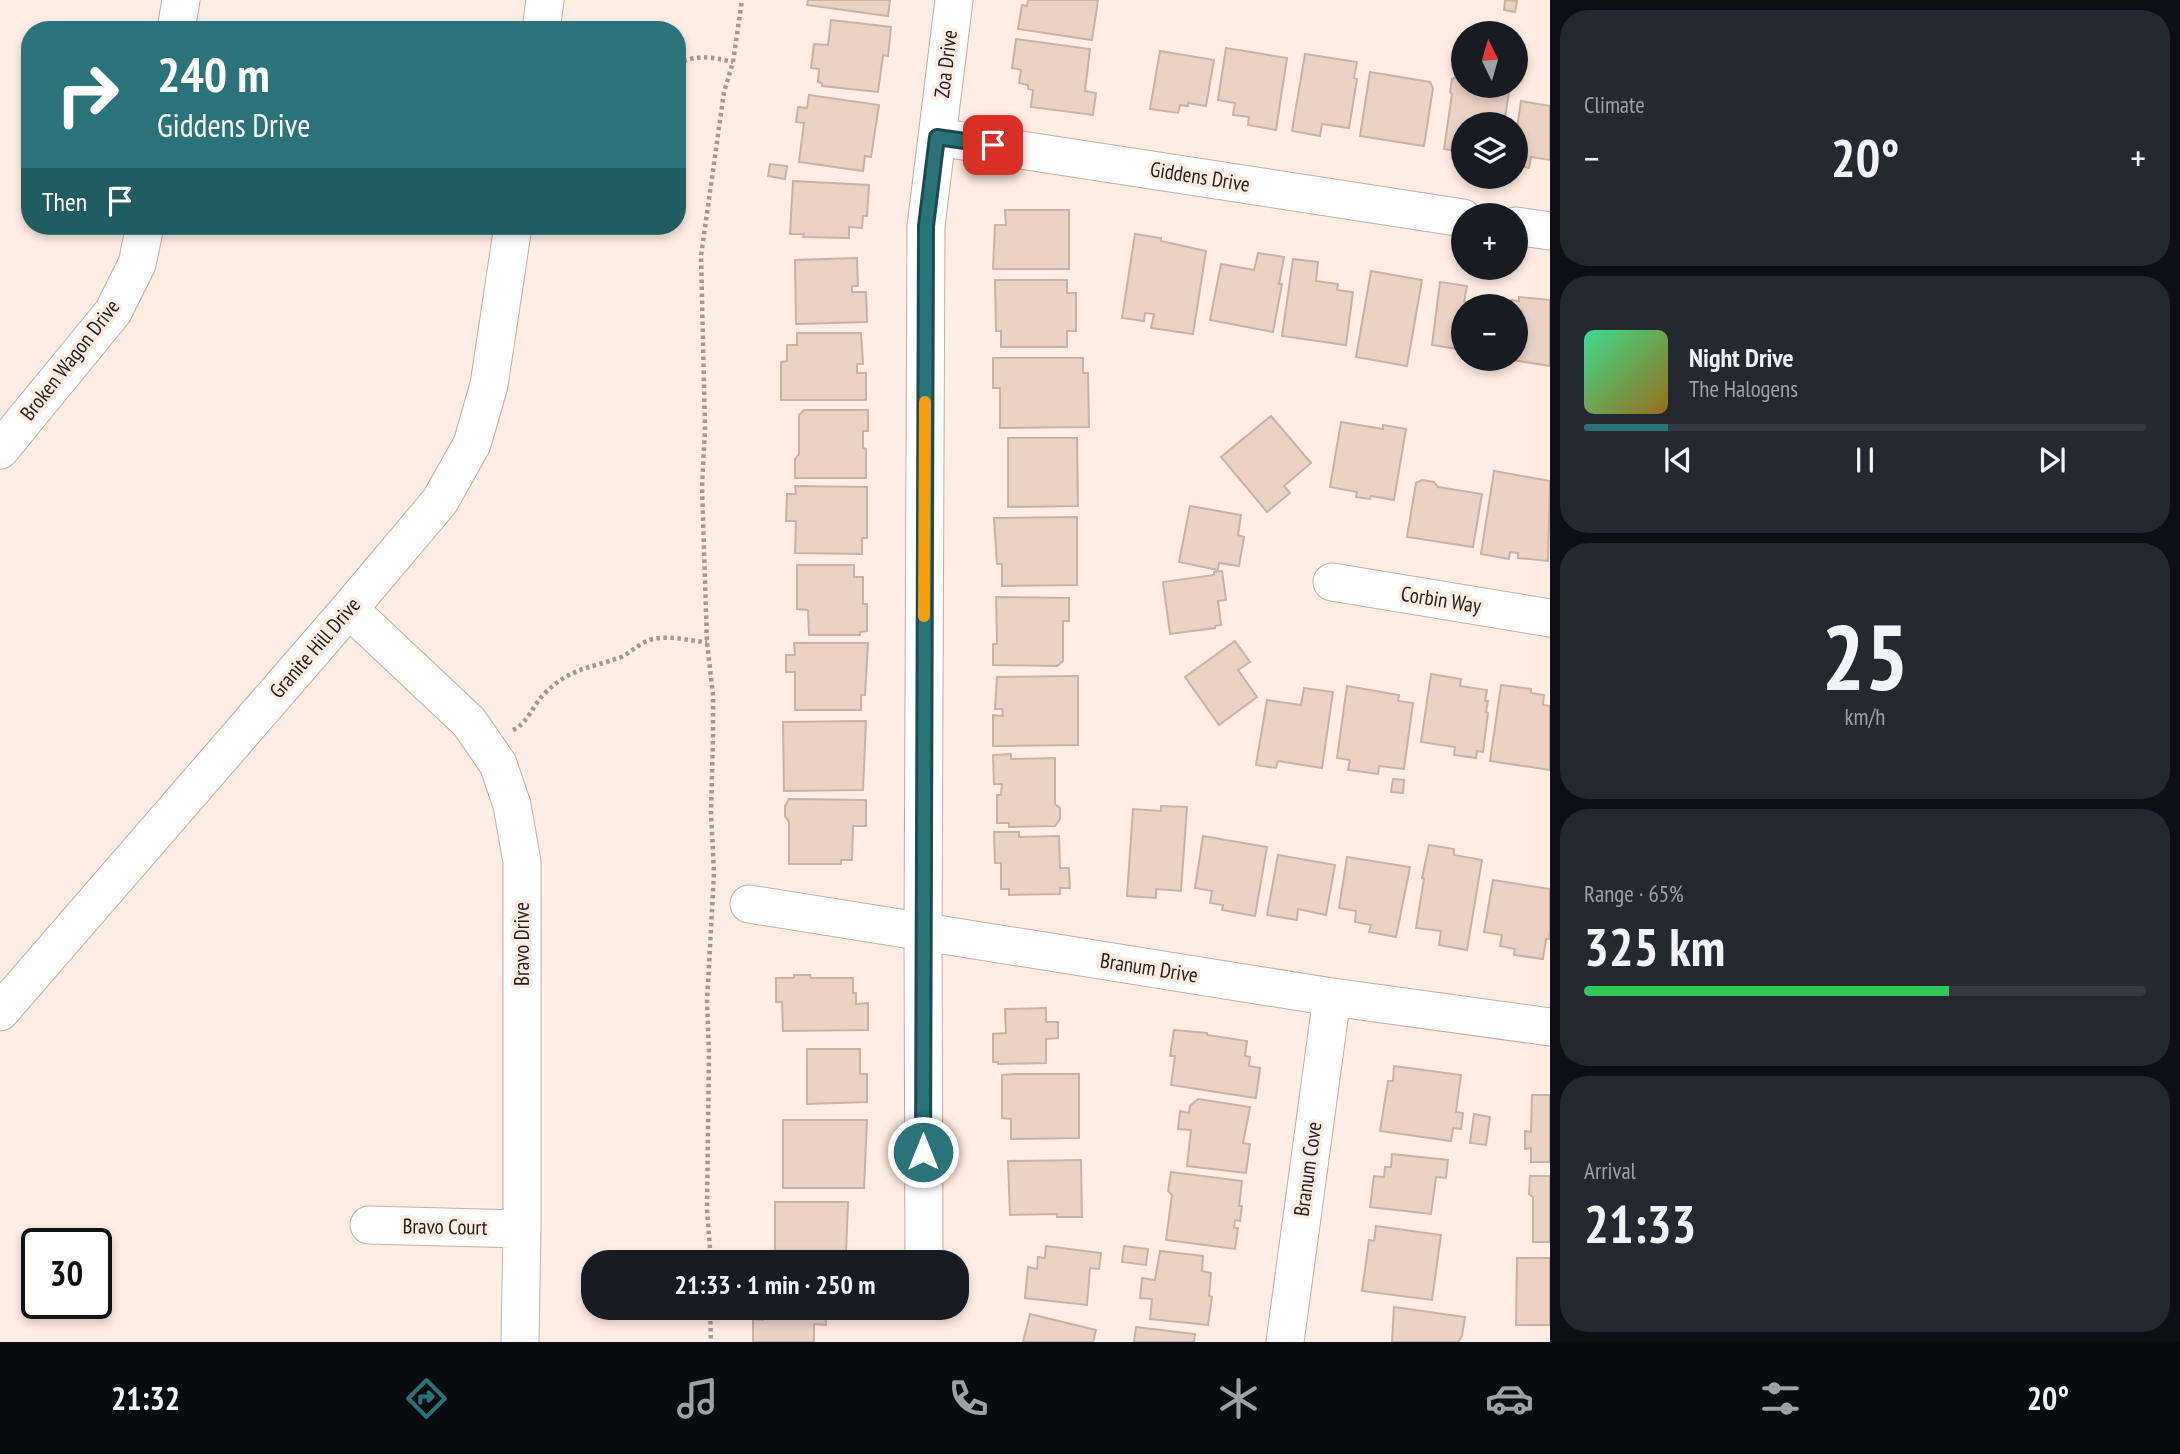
<!DOCTYPE html>
<html lang="en">
<head>
<meta charset="utf-8">
<style>
  body { margin:0; font-family:"PT Sans Narrow",sans-serif; background:#242831; color:#f1f3f6; height:100vh; display:flex; flex-direction:column; font-size:26px; white-space:nowrap }
  * { box-sizing:border-box; margin:0 }
  p { font-size:23px; color:#9ea1a6 }
  .icon { flex:none; width:38px; height:38px; fill:none; stroke:currentColor; stroke-width:2; stroke-linecap:round; stroke-linejoin:round }
  .map { position:relative; flex:1; overflow:hidden }
  .panel { display:flex; flex-direction:column; gap:10px; padding:10px; background:#0d0f14; width:630px }
  .panel>* { flex:none }
  .top-card { position:absolute; left:21px; top:21px; width:665px; height:214px; border-radius:28px; box-shadow:0 4px 10px #0003; background:#2a7479; color:#fff; overflow:hidden }
  .needle { width:46px; rotate:355deg }
  .fabs { position:absolute; left:1451px; top:21px; display:grid; gap:14px }
  .fabs a { display:grid; place-items:center; width:77px; height:77px; border-radius:50%; background:#171b24; box-shadow:0 4px 10px #0003; font-size:35px }
  .speed { position:absolute; left:21px; top:1228px; display:flex; gap:14px; font-size:35px; font-weight:700; text-align:center }
  .speed>* { display:grid; place-content:center; width:91px; height:91px; border-radius:50%; background:#171b24; box-shadow:0 4px 10px #0003; line-height:1 }
  .speed .limit { border:4px solid #111; border-radius:10px; background:#fff; color:#111 }
  .pin { position:absolute; display:grid; place-items:center; width:60px; height:60px; color:#fff; margin:-30px; border-radius:14px; box-shadow:0 4px 10px #0006 }
  .me { position:absolute; width:77px; margin:-38px; rotate:0deg; stroke-linejoin:round; filter:drop-shadow(0 0 5px #0008) }
  .turn { display:flex; align-items:center; gap:24px; height:147px; padding:0 21px; font-size:32px }
  .turn .icon { width:91px; height:91px; stroke-width:2.5 }
  .turn b { display:block; font-size:49px; line-height:60px }
  .then { display:flex; align-items:center; height:66px; padding:0 21px; background:#0003; gap:14px; font-size:26px }
  .big { font-size:52px; font-weight:600; line-height:1.1 }
  .panel .widget { flex:1; display:flex; flex-direction:column; justify-content:center; gap:10px; min-width:0; padding:0 24px; border-radius:28px; background:#242831 }
  .panel .dial { align-items:center; gap:0 }
  .dial b { font-size:91px; line-height:1 }
  .song { display:flex; align-items:center; gap:21px }
  .cover { width:84px; height:84px; border-radius:10px; background:linear-gradient(135deg,hsl(150 70% 55%),hsl(40 70% 35%)) }
  .played { height:7px; border-radius:4px; background:linear-gradient(90deg,#2a7479 15%,#363941 15%) }
  .keys { display:flex; justify-content:space-around; direction:ltr }
  .heat { display:flex; justify-content:space-between; align-items:center; font-size:38px; direction:ltr }
  .charge { height:10px; border-radius:5px; background:linear-gradient(90deg,#34c759 65%,#363941 0) }
  .trip { position:absolute; left:581px; top:1250px; width:388px; height:70px; border-radius:28px; background:#171b24; box-shadow:0 4px 10px #0003; font-weight:600; line-height:70px; text-align:center }
  .tab-bar { display:flex; height:112px; justify-content:space-around; align-items:center; background:#090b0e; color:#9ea1a6 }
  .tab-bar .icon { width:49px; height:49px }
  .tab-bar .active { color:#2a7479 }
  .tab-bar b { font-size:32px; color:#f1f3f6 }
  main { display:flex; flex:1; min-height:0 }
  .map>svg:first-child { display:block }
  .building { fill:#ead2c6; stroke:#c8b1a5; stroke-width:2 }
  .lines { fill:none; stroke-linecap:round; stroke-linejoin:round }
  .minor-casing { stroke:#c4ada2; stroke-width:39 }
  .path { stroke:#a6978f; stroke-width:4.5; stroke-dasharray:3.5 3.5; stroke-linecap:butt }
  .minor { stroke:#fff; stroke-width:37 }
  .route-casing { stroke:#1b4b4f; stroke-width:18 }
  .route { stroke:#2a7479; stroke-width:12 }
  .slow { stroke:#f59e0b; stroke-width:12 }
  .labels { text-anchor:middle; stroke-width:7; stroke-linejoin:round; paint-order:stroke }
  .street-label { font-size:21px; fill:#251d18; stroke:#ffece2 }
</style>
</head>
<body>
<main>
<div class="map">
<svg width="1550" height="1342" viewBox="0 0 1550 1342">
  <rect width="100%" height="100%" fill="#ffece2"/>
  <path class="building" d="M808,0H890L888,16L807,5Z
    M1028,0H1098L1092,40L1018,29L1022,5L1027,6Z
    M1505,0L1517,1L1515,12L1504,10Z
    M831,20L891,27L888,56L883,55L878,92L822,86V83L818,82L819,69L811,68L814,44L828,45Z
    M1016,39L1090,49L1085,91L1096,93L1093,115L1031,107L1033,90L1028,89V85L1019,83L1021,70L1012,68Z
    M1226,48L1287,58L1276,130L1248,125L1249,117L1233,115L1235,103L1218,100Z
    M1160,51L1214,60L1206,106L1188,103V106L1180,105L1178,113L1150,109Z
    M1305,54L1357,62L1354,78L1357,79L1349,128L1322,124L1320,136L1292,131Z
    M1457,63L1463,64V86H1510L1504,124H1463V152L1444,149L1452,94L1450,92L1452,79L1455,78Z
    M1370,72L1430,82L1433,88L1424,146L1360,136Z
    M809,95L879,105L871,157L865,156L863,171L799,162L804,123L796,122L798,107L807,108Z
    M1521,101L1550,106V160L1531,157L1529,168L1516,165V135Z
    M770,164L787,166L785,179L768,176Z
    M793,181L869,185L867,216H863L862,228L849,227V238L803,237L804,234H790Z
    M1005,210H1069V269H993L995,225H1006Z
    M1135,234L1161,238V241L1206,251L1193,334L1151,328L1154,314L1145,313L1144,321L1122,318Z
    M1258,253L1284,257L1279,284H1282L1273,332L1210,320L1221,264L1254,270Z
    M857,258L858,286H852V292H866L867,322L796,324L795,260Z
    M1293,259L1318,262L1316,281L1338,284L1337,290L1353,292L1346,345L1282,336Z
    M1371,271L1422,280L1407,366L1356,357Z
    M995,280H1067V293H1076V331H1067V347H1001V331H996Z
    M1440,282L1467,286L1464,302L1491,306H1463V350L1432,345Z
    M1519,297L1550,300V366L1506,359H1516V306H1510L1511,300L1519,301Z
    M797,333H861L863,364H857V373H866V400H781V362L787,361V345H797Z
    M993,358H1083V373H1088L1089,427L1000,428V388H993Z
    M804,410H868V431H863V448L866,449V478H795V459L799,454V415Z
    M1271,416L1311,463L1284,486L1290,493L1267,512L1221,457Z
    M1341,422L1383,429V425L1406,429L1394,500L1371,496L1370,499L1356,497L1357,492L1330,487Z
    M1008,438H1077L1078,506L1008,507Z
    M1494,471L1550,481L1548,561L1518,558V553L1510,552L1509,559L1481,554Z
    M1422,480L1434,482L1438,487L1482,494L1473,547L1407,537L1416,483Z
    M795,486L867,487V538H862V554L795,553L796,521H786L787,494H796Z
    M1190,506L1241,515L1238,535L1244,537L1239,566L1219,563L1218,570L1179,562Z
    M1077,517V585L1002,586V564H997L994,518Z
    M797,565H854V577H863V604H867V631L860,632V635H809L808,610L797,609Z
    M1222,571L1226,600L1218,601L1221,625L1215,626V628L1170,634L1163,582L1214,575V572Z
    M996,597L1069,598V621H1063V661L1057,666L993,665V644H997Z
    M1235,641L1250,662L1238,670L1257,697L1219,725L1185,677Z
    M794,643H868L865,695H861V710H795V672H786V655H795Z
    M1431,674L1461,679L1460,686L1487,690L1485,701H1488L1486,712L1488,713L1483,752L1477,751L1476,758L1454,755L1455,747L1421,742Z
    M1078,676V745L993,746V715L1003,716L1002,709H995L997,677Z
    M1501,685L1531,689V693L1544,695L1543,705L1550,706V770L1490,761Z
    M1347,686L1399,695L1398,701L1413,703L1404,769L1379,766L1378,774L1348,770L1350,760L1337,758Z
    M1304,688L1333,692L1322,768L1278,761L1276,768L1256,765L1267,700L1301,705Z
    M866,721L863,790L784,791L783,722Z
    M1011,754V759L1055,758V804L1060,808V819L1055,826L1009,827V823H997V795H1001L1002,784H994L993,755Z
    M1393,779L1404,780L1403,793L1391,792Z
    M789,799L866,800V826H853L852,860H841V864H789V822L785,816V806Z
    M1161,806L1187,807L1181,891L1156,889V898L1127,896L1133,809L1161,811Z
    M994,832H1019V837L1059,836L1060,868H1069L1070,888H1060V894L1009,895V889H1001V863H995Z
    M1203,836L1267,847L1255,916L1222,910L1223,905L1210,903L1212,891L1195,888Z
    M1429,845L1454,849V855L1482,860L1467,950L1439,945L1441,931L1416,928L1424,879L1422,878Z
    M1278,855L1335,865L1326,915L1298,909L1297,920L1267,915Z
    M1347,857L1410,867L1396,937L1369,932L1371,925L1355,922L1356,911L1339,908Z
    M1493,880L1550,889V930L1549,939H1546L1543,959L1514,955L1515,949L1500,946L1502,935L1484,932Z
    M794,975H810L811,978H853V993H856V1004L868,1003V1030L783,1031L782,1002H776V978H794Z
    M1046,1008V1022H1058V1038L1046,1039V1063L998,1064V1062H993V1034L1006,1033L1005,1009Z
    M1174,1030L1207,1033V1035L1247,1041L1245,1056L1250,1057L1249,1066L1260,1068L1256,1098L1171,1085L1175,1056H1170Z
    M807,1049H860V1074H867V1102L807,1104Z
    M1394,1066L1461,1075L1456,1112L1463,1113L1461,1129L1453,1128L1451,1141L1380,1131L1388,1081H1393Z
    M1015,1074H1079V1138L1011,1139V1119L1002,1118V1075Z
    M1532,1095H1550V1162H1531V1148L1525,1149V1131L1531,1132Z
    M1198,1099L1250,1107L1243,1143L1250,1144L1246,1173L1187,1166L1191,1130L1178,1129L1180,1111L1189,1113L1190,1106Z
    M1474,1114L1490,1117L1486,1145L1470,1143Z
    M783,1120H867L864,1188H783Z
    M1392,1154L1448,1160L1446,1178L1436,1177L1431,1214L1370,1207L1374,1176L1384,1177L1385,1167H1391Z
    M1081,1160L1082,1217H1057V1214L1010,1215L1008,1161Z
    M1171,1172L1242,1181L1239,1206H1242L1240,1221L1235,1220L1234,1228H1238L1235,1249L1166,1240L1172,1195L1168,1191Z
    M1530,1176H1550V1242H1533V1197L1529,1194Z
    M775,1202H848L846,1253H841V1262H775Z
    M1376,1226L1441,1235L1432,1300L1362,1291L1369,1240L1374,1241Z
    M1046,1246L1101,1253L1099,1269L1090,1268L1087,1305L1025,1298L1028,1267L1037,1269L1038,1257L1045,1258Z
    M1124,1246L1148,1249L1146,1265L1122,1262Z
    M1160,1251L1203,1256L1202,1271L1211,1273L1209,1296L1212,1297L1208,1325L1150,1319L1152,1299L1140,1298L1142,1278L1155,1280Z
    M1517,1258H1550V1325H1516Z
    M763,1307H835H826V1325L814,1324V1342H753V1319L763,1320Z
    M1394,1307L1465,1317L1462,1336L1458,1342H1392Z
    M1030,1314L1096,1330L1093,1342H1023Z
    M1136,1327L1195,1334L1194,1342H1134Z"/>
  <g class="lines">
    <defs>
      <path id="minor" d="M176,30L181,0
        M541,30L545,0
        M937,137L1463,218
        M1516,226L1550,231
        M0,450L113,312L137,264L145,226
        M1332,582L1550,618
        M349,609L469,722L498,764L512,805L522,862V1229L520,1342
        M749,904L1332,997L1550,1027
        M0,1012L349,609L440,501L472,444L489,385L513,226
        M369,1225L522,1229
        M924,1262L923,932L926,226L954,0
        M1285,1342L1332,997"/>
    </defs>
    <use href="#minor" class="minor-casing"/>
    <path class="path" d="M677,64C698,54 711,57 733,62
      M513,730C528,723 533,705 544,694C571,667 589,669 621,657C632,652 640,642 653,639C670,635 690,641 707,642
      M711,1262L707,1209L709,1052L707,1002L714,873L711,812L713,737V695L707,642L702,487L705,428L701,256L724,92L733,62L742,0
      M710,1307L711,1342"/>
    <use href="#minor" class="minor"/>
  </g>
  <g class="lines">
    <defs>
      <path id="route" d="M923,1152L926,226L937,137L993,145"/>
    </defs>
    <use href="#route" class="route-casing"/>
    <use href="#route" class="route"/>
    <path class="slow" d="M924,616L925,402"/>
  </g>
  <g class="labels">
    <g class="street-label">
      <text transform="translate(946 64) rotate(-83)" y="7">Zoa Drive</text>
      <text transform="translate(1200 177) rotate(9)" y="7">Giddens Drive</text>
      <text transform="translate(70 360) rotate(-52)" y="7">Broken Wagon Drive</text>
      <text transform="translate(1441 600) rotate(9)" y="7">Corbin Way</text>
      <text transform="translate(315 648) rotate(-49)" y="7">Granite Hill Drive</text>
      <text transform="translate(522 944) rotate(-90)" y="7">Bravo Drive</text>
      <text transform="translate(1149 968) rotate(9)" y="7">Branum Drive</text>
      <text transform="translate(1308 1169) rotate(-82)" y="7">Branum Cove</text>
      <text transform="translate(445 1227) rotate(1)" y="7">Bravo Court</text>
    </g>
  </g>
</svg>
<div class="fabs">
<a><svg class="needle" viewBox="-14 -14 28 28"><path d="M0-13l5 13h-10z" fill="#e53935"/><path d="M0 13l5-13h-10z" fill="#9ea1a6"/></svg></a>
<a><svg class="icon" aria-label="layers" viewBox="0 0 24 24"><path d="M12 4l9 5-9 5-9-5zM3 14l9 5 9-5"/></svg></a>
<a>+</a>
<a>−</a>
</div>
<div class="speed"><div class="limit">30</div></div>
<div class="pin" style="left:993px;top:145px;background:#d93025"><svg class="icon" aria-label="arrive" viewBox="0 0 24 24"><path d="M6 21V4h12l-3 4 3 4H6"/></svg></div>
<svg class="me" style="left:923px;top:1152px" viewBox="-20 -20 40 40"><circle r="17" fill="#2a7479" stroke="#fff" stroke-width="3"/><path d="M0-11L8 9 0 5-8 9z" fill="#fff"/></svg>
<div class="trip">21:33 · 1 min · 250 m</div>
<div class="top-card">
<div class="turn"><svg class="icon" aria-label="right" viewBox="0 0 24 24"><path d="M7 20v-9h11M14 6l5 5-5 5"/></svg><div><b>240 m</b>Giddens Drive</div></div>
<div class="then">Then<svg class="icon" aria-label="arrive" viewBox="0 0 24 24"><path d="M6 21V4h12l-3 4 3 4H6"/></svg></div>
</div>
</div>
<section class="panel">
<div class="widget"><p>Climate</p>
<div class="heat"><a>−</a><b class="big">20°</b><a>+</a></div>
</div>
<div class="widget">
<div class="song"><i class="cover"></i><div><b>Night Drive</b><p>The Halogens</p></div></div>
<div class="played"></div>
<div class="keys"><svg class="icon" aria-label="previous" viewBox="0 0 24 24"><path d="M18 5L8 12l10 7zM5 5v14"/></svg><svg class="icon" aria-label="pause" viewBox="0 0 24 24"><path d="M8 5v14M16 5v14"/></svg><svg class="icon" aria-label="next" viewBox="0 0 24 24"><path d="M6 5l10 7-10 7zM19 5v14"/></svg></div>
</div>
<div class="widget dial"><b>25</b><p>km/h</p></div>
<div class="widget"><p>Range · 65%</p><b class="big">325 km</b><div class="charge"></div></div>
<div class="widget"><p>Arrival</p><b class="big">21:33</b></div>
</section>
</main>
<nav class="tab-bar">
<b>21:32</b>
<svg class="icon active" aria-label="directions" viewBox="0 0 24 24"><path d="M12 3l9 9-9 9-9-9zM9 14v-3h6M13 9l2 2-2 2"/></svg>
<svg class="icon" aria-label="music" viewBox="0 0 24 24"><path d="M9 18V5l10-2v13"/><circle cx="6" cy="18" r="3"/><circle cx="16" cy="16" r="3"/></svg>
<svg class="icon" aria-label="phone" viewBox="0 0 24 24"><path d="M5 4h4l2 5-3 2q2 4 5 5l2-3 5 2v4C11 20 4 13 5 4z"/></svg>
<svg class="icon" aria-label="climate" viewBox="0 0 24 24"><path d="M12 3v18M4 7l16 10M4 17L20 7"/></svg>
<svg class="icon" aria-label="car" viewBox="0 0 24 24"><path d="M5 17H2v-5l4-1 3-4h7l3 4 3 1v5h-3M9 17h6M6 11h13"/><circle cx="7" cy="17" r="2"/><circle cx="17" cy="17" r="2"/></svg>
<svg class="icon" aria-label="filters" viewBox="0 0 24 24"><path d="M4 7h16M4 17h16"/><circle cx="9" cy="7" r="2"/><circle cx="15" cy="17" r="2"/></svg>
<b>20°</b>
</nav>
</body>
</html>
